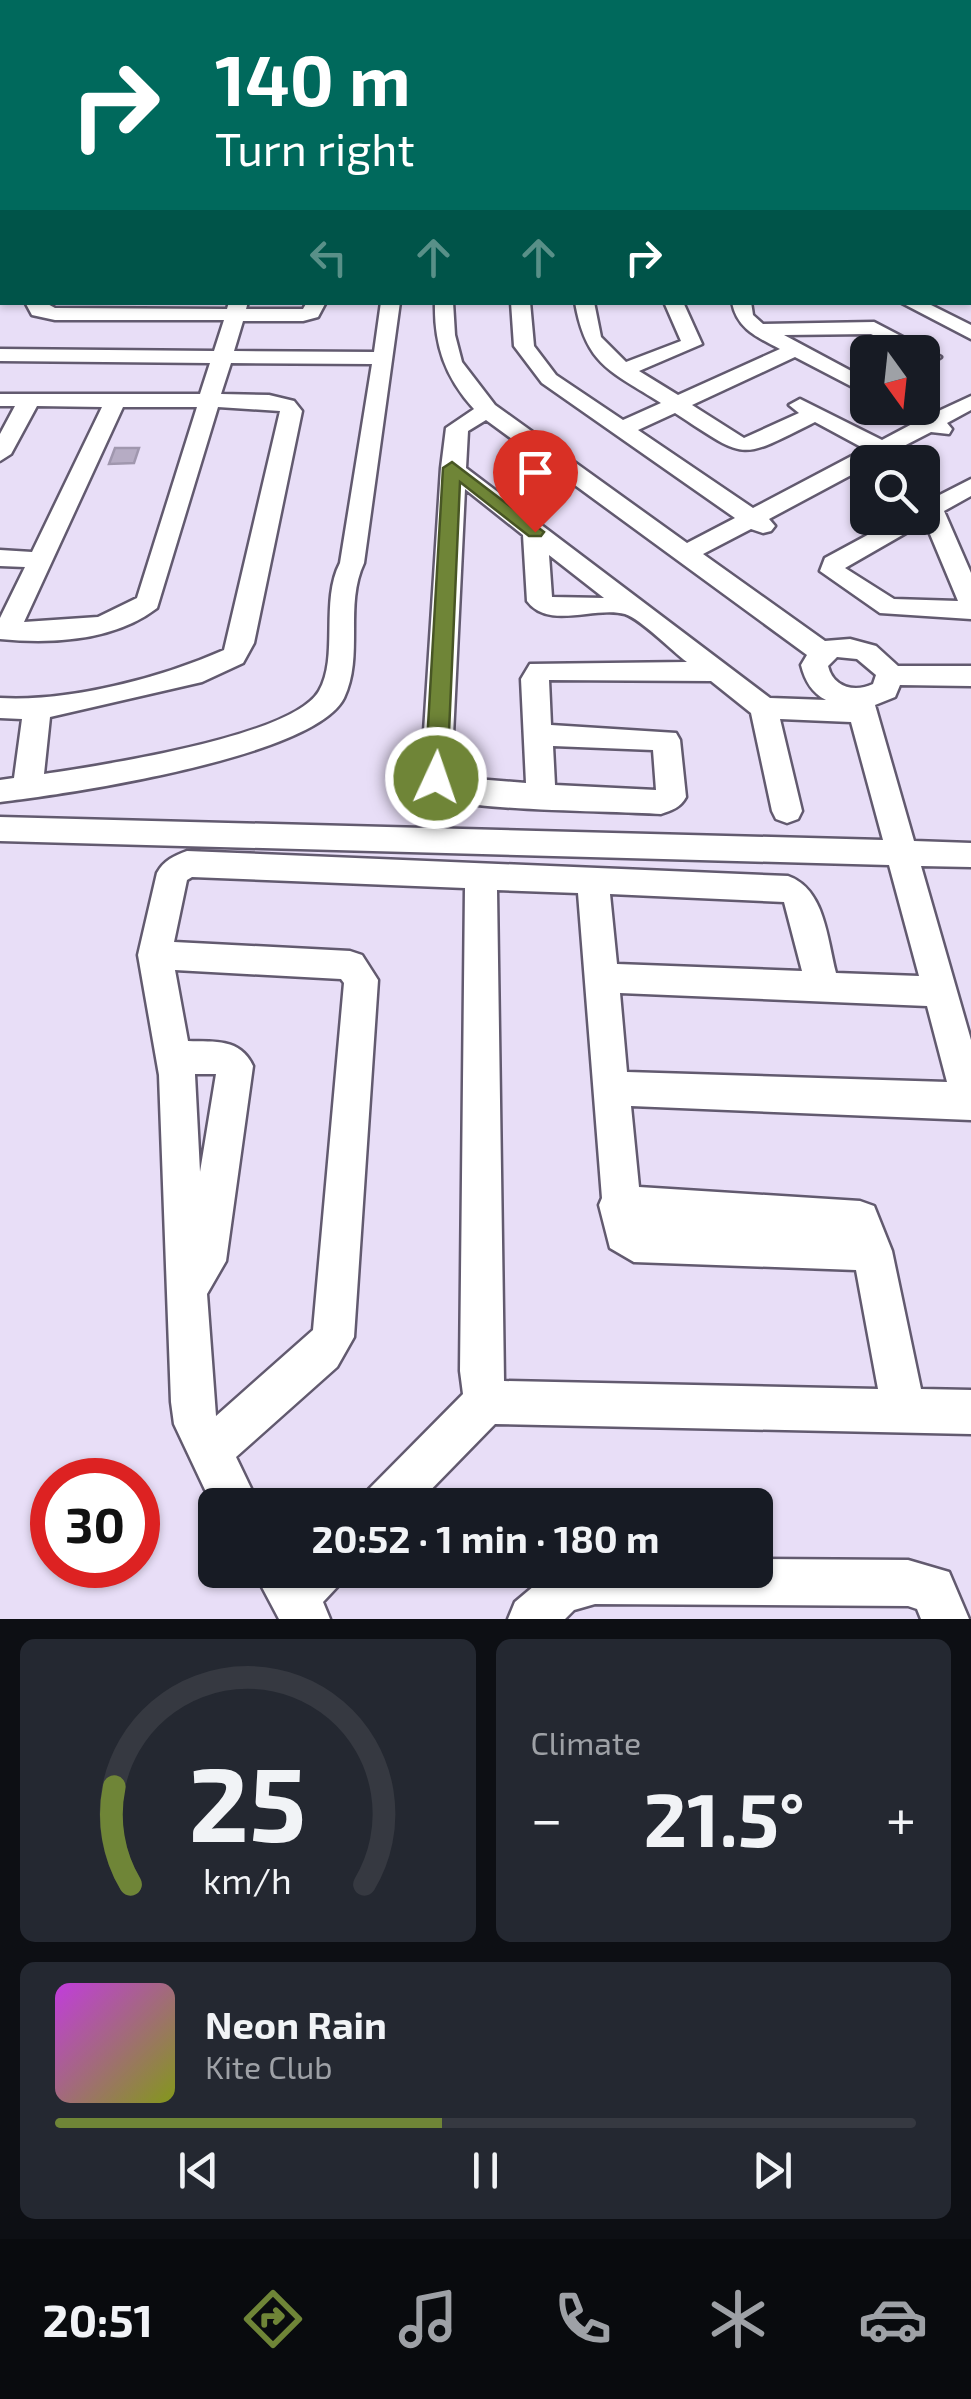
<!DOCTYPE html>
<html lang="en">
<head>
<meta charset="utf-8">
<style>
  body { margin:0; font-family:"Exo 2",sans-serif; background:#242831; color:#f1f3f6; height:100vh; display:flex; flex-direction:column; font-size:38px; white-space:nowrap }
  * { box-sizing:border-box; margin:0 }
  p { font-size:32px; color:#9ea1a6 }
  .icon { flex:none; width:55px; height:55px; fill:none; stroke:currentColor; stroke-width:2; stroke-linecap:round; stroke-linejoin:round }
  .map { position:relative; height:1619px; overflow:hidden }
  .side { display:flex; flex-direction:column; gap:20px; padding:20px; background:#0d0f14; flex:1 }
  .side>* { flex:none }
  .top-card { position:absolute; left:0px; top:0px; width:972px; height:305px; box-shadow:0 2px 8px #0004; background:#00695c; color:#fff; overflow:hidden }
  .needle { width:65px; rotate:165deg }
  .fabs { position:absolute; left:850px; top:335px; display:grid; gap:20px }
  .fabs a { display:grid; place-items:center; width:90px; height:90px; border-radius:15px; background:#171b24; box-shadow:0 2px 8px #0004; font-size:50px }
  .speed { position:absolute; left:30px; top:1458px; display:flex; gap:20px; font-size:50px; font-weight:700; text-align:center }
  .speed>* { display:grid; place-content:center; width:130px; height:130px; border-radius:50%; background:#171b24; box-shadow:0 2px 8px #0004; line-height:1 }
  .speed .limit { border:15px solid #d22; background:#fff; color:#111 }
  .pin { position:absolute; display:grid; place-items:center; width:85px; height:85px; color:#fff; margin:-102px -42px; border-radius:50% 50% 50% 0; rotate:-45deg; box-shadow:0 0 10px #0007 }
  .pin .icon { rotate:45deg }
  .me { position:absolute; width:110px; margin:-55px; rotate:3deg; stroke-linejoin:round; filter:drop-shadow(0 0 8px #0008) }
  .turn { display:flex; align-items:center; gap:35px; height:210px; padding:0 50px; font-size:45px }
  .turn .icon { width:130px; height:130px; stroke-width:2.5 }
  .turn b { display:block; font-size:70px; line-height:85px }
  .lanes { display:flex; align-items:center; height:95px; padding:0 50px; background:#0003; justify-content:center; gap:50px; direction:ltr }
  .lanes .off { opacity:.35 }
  .big { font-size:75px; font-weight:700; line-height:1.1 }
  .side .tile { flex:1; display:flex; flex-direction:column; justify-content:center; gap:15px; min-width:0; padding:0 35px; border-radius:15px; background:#242831 }
  .side .dial { align-items:center; gap:0 }
  .dial svg { height:260px; overflow:visible; fill:none; stroke:#363941; stroke-width:7; stroke-linecap:round; text-anchor:middle }
  .dial text { fill:#f1f3f6; stroke:none }
  .song { display:flex; align-items:center; gap:30px }
  .cover { width:120px; height:120px; border-radius:15px; background:linear-gradient(135deg,hsl(290 70% 55%),hsl(70 70% 35%)) }
  .played { height:10px; border-radius:5px; background:linear-gradient(90deg,#6f8537 45%,#363941 45%) }
  .keys { display:flex; justify-content:space-around; direction:ltr }
  .heat { display:flex; justify-content:space-between; align-items:center; font-size:55px; direction:ltr }
  .side .tiles { flex:1; display:grid; gap:20px; grid-template-columns:1fr 1fr }
  .tile:last-child { grid-column:span 2 }
  .trip { position:absolute; left:198px; top:1488px; width:575px; height:100px; border-radius:15px; background:#171b24; box-shadow:0 2px 8px #0004; font-weight:700; line-height:100px; text-align:center }
  .tab-bar { display:flex; height:160px; justify-content:space-around; align-items:center; background:#090b0e; color:#9ea1a6 }
  .tab-bar .icon { width:70px; height:70px }
  .tab-bar .on { color:#6f8537 }
  .tab-bar b { font-size:45px; color:#f1f3f6 }
  .map>svg:first-child { display:block }
  .green { fill:#cfc1e6 }
  .building { fill:#b6acc4; stroke:#a097ae; stroke-width:2.5 }
  .lines { fill:none; stroke-linecap:round; stroke-linejoin:round }
  .street-casing { stroke:#625a6f; stroke-width:5 }
  .secondary-casing { stroke:#625a6f; stroke-width:50 }
  .street { fill:#fff; fill-rule:evenodd }
  .secondary { stroke:#fff; stroke-width:45 }
  .route { fill:#6f8537; stroke:#485624; stroke-width:2.5 }
</style>
</head>
<body>
<div class="map">
<svg width="971" height="1619" viewBox="0 0 971 1619">
  <rect width="100%" height="100%" fill="#e8def7"/>
  <path class="green" d="M333,0H923L925,2H327Z"/>
  <path class="building" d="M115,448H139L134,463L109,464Z"/>
  <g class="lines">
    <defs>
      <path id="street" d="M949,0H962L963,2H951Z
        M0,145H2V155H0Z
        M2,189V199L0,200V190Z
        M970,258H971V268H970Z
        M970,288H971V300H970Z
        M25,302H44L55,308L227,309L229,302H248L246,309H303L307,302H326L318,317L303,321H243L234,351L374,352L381,302H400L364,563C344,605 364,656 344,698C314,758 66,794 0,802V780L14,778L22,719L0,718V698C69,702 161,678 224,650L280,411L218,407L157,608C114,641 52,644 0,639V618L25,567L0,566V550L32,552L102,407L37,406L11,454L0,461V434L15,406H0V394H200L210,363L0,361V349L214,351L224,320H55L32,315ZM231,363L372,364L340,563C320,601 339,657 319,691C292,737 98,766 44,774L50,717L202,682L243,663L254,643L302,411L294,401L269,395L221,394ZM123,407H197L137,598L98,617L24,622Z
        M435,302H453L455,335L462,362L495,405L687,543L735,518L542,383L514,346L511,302H530L534,346L556,375L623,420L661,403C611,371 586,366 575,302H594L601,337L626,362L681,341L664,302H683L702,344L639,371L678,395L780,349C757,337 737,329 732,302H751L753,315L763,324L874,322L941,357L931,363L924,361L922,352H907L871,334L784,335L868,380V395L795,357L692,405L744,438L799,413L789,405L800,399L882,440L914,423L891,408H916L930,415L971,396V410L947,423L952,429L949,434L931,432L898,449L905,456L902,461L882,458L868,462V466L769,519L775,526L771,531L763,533L751,529L703,554L825,641L850,639L876,646L898,666H971V686L900,685L895,697L875,705L914,841L971,843V867L921,866L971,1040V1120L631,1106L639,1187L860,1201L874,1206L892,1251L921,1389L971,1390V1434L495,1424L416,1505H362L369,1489L463,1394L460,1371L465,888L192,877L187,880L174,942L350,951L362,955L378,980L354,1337L337,1367L236,1457L259,1505H215V1511L174,1424L171,1402L159,1075L138,955L157,873C164,860 174,856 187,851L788,876C825,889 827,939 836,973L919,976L889,865L0,841V817L883,840L851,722L780,719L802,811L798,819L787,823L776,819L772,811L751,713L711,681L549,680L551,725L676,733L680,740L686,797C680,808 672,810 661,814C621,811 461,811 435,796C428,792 425,785 421,778L441,468L446,428L474,409C445,377 434,345 435,302ZM675,413C748,460 737,461 815,422L865,449L753,508L638,430ZM486,420L807,655L801,665C805,681 812,693 826,700L770,698L466,468L468,431ZM465,489L523,535L527,601C548,630 595,606 625,614C641,619 672,651 687,662L530,664L521,679L526,783L451,777ZM549,555L604,598L552,597ZM837,657L857,659L876,675L873,684C854,693 833,687 828,666ZM553,746L653,750L656,790L555,785ZM497,890L578,893L602,1198L599,1205L610,1248L634,1262L856,1270L878,1389L504,1381ZM610,894L784,902L802,971L617,964ZM175,970L341,979L344,983L313,1330L216,1416L207,1294L226,1261L253,1066C240,1038 215,1042 188,1041ZM620,993L927,1006L947,1082L627,1072ZM195,1074H216L200,1172L195,1075Z
        M900,302H925L971,325V339Z
        M971,479V496L944,511L971,573V619L880,613L820,571L825,558L899,518H922V504ZM925,522L958,601L894,599L845,568Z
        M755,1559L908,1560L949,1572L969,1619H921L917,1609L908,1606L595,1604L574,1610L565,1619H508L515,1602L553,1570H755Z
        M253,1570H345L338,1586L323,1602L330,1619H279Z"/>
      <path id="secondary" d="M307,2L315,0"/>
    </defs>
    <use href="#street" class="street-casing"/>
    <use href="#secondary" class="secondary-casing"/>
    <use href="#street" class="street"/>
    <use href="#secondary" class="secondary"/>
  </g>
  <path class="route" d="M452,462L544,532L541,536H529L460,482L447,778L436,787L425,778L443,468Z"/>
</svg>
<div class="fabs">
<a><svg class="needle" viewBox="-14 -14 28 28"><path d="M0-13l5 13h-10z" fill="#e53935"/><path d="M0 13l5-13h-10z" fill="#9ea1a6"/></svg></a>
<a><svg class="icon" aria-label="search" viewBox="0 0 24 24"><circle cx="10" cy="10" r="6"/><path d="M15 15l6 6"/></svg></a>
</div>
<div class="speed"><div class="limit">30</div></div>
<div class="pin" style="left:535px;top:532px;background:#d93025"><svg class="icon" aria-label="arrive" viewBox="0 0 24 24"><path d="M6 21V4h12l-3 4 3 4H6"/></svg></div>
<svg class="me" style="left:436px;top:778px" viewBox="-20 -20 40 40"><circle r="17" fill="#6f8537" stroke="#fff" stroke-width="3"/><path d="M0-11L8 9 0 5-8 9z" fill="#fff"/></svg>
<div class="trip">20:52 · 1 min · 180 m</div>
<div class="top-card">
<div class="turn"><svg class="icon" aria-label="right" viewBox="0 0 24 24"><path d="M7 20v-9h11M14 6l5 5-5 5"/></svg><div><b>140 m</b>Turn right</div></div>
<div class="lanes"><svg class="icon off" aria-label="left" viewBox="0 0 24 24"><path d="M17 20v-9H6M10 6l-5 5 5 5"/></svg><svg class="icon off" aria-label="ahead" viewBox="0 0 24 24"><path d="M12 20V5M6 11l6-6 6 6"/></svg><svg class="icon off" aria-label="ahead" viewBox="0 0 24 24"><path d="M12 20V5M6 11l6-6 6 6"/></svg><svg class="icon" aria-label="right" viewBox="0 0 24 24"><path d="M7 20v-9h11M14 6l5 5-5 5"/></svg></div>
</div>
</div>
<section class="side">
<div class="tiles">
<div class="tile dial"><svg viewBox="0 0 100 80">
<path d="M14 69A42 42 0 1 1 86 69"/>
<path d="M14 69A42 42 0 0 1 9 39" stroke="#6f8537"/>
<text x="50" y="56" font-size="32" font-weight="700">25</text>
<text x="50" y="72" font-size="11">km/h</text>
</svg></div>
<div class="tile"><p>Climate</p>
<div class="heat"><a>−</a><b class="big">21.5°</b><a>+</a></div>
</div>
<div class="tile">
<div class="song"><i class="cover"></i><div><b>Neon Rain</b><p>Kite Club</p></div></div>
<div class="played"></div>
<div class="keys"><svg class="icon" aria-label="previous" viewBox="0 0 24 24"><path d="M18 5L8 12l10 7zM5 5v14"/></svg><svg class="icon" aria-label="pause" viewBox="0 0 24 24"><path d="M8 5v14M16 5v14"/></svg><svg class="icon" aria-label="next" viewBox="0 0 24 24"><path d="M6 5l10 7-10 7zM19 5v14"/></svg></div>
</div>
</div>
</section>
<nav class="tab-bar">
<b>20:51</b>
<svg class="icon on" aria-label="directions" viewBox="0 0 24 24"><path d="M12 3l9 9-9 9-9-9zM9 14v-3h6M13 9l2 2-2 2"/></svg>
<svg class="icon" aria-label="music" viewBox="0 0 24 24"><path d="M9 18V5l10-2v13"/><circle cx="6" cy="18" r="3"/><circle cx="16" cy="16" r="3"/></svg>
<svg class="icon" aria-label="phone" viewBox="0 0 24 24"><path d="M5 4h4l2 5-3 2q2 4 5 5l2-3 5 2v4C11 20 4 13 5 4z"/></svg>
<svg class="icon" aria-label="climate" viewBox="0 0 24 24"><path d="M12 3v18M4 7l16 10M4 17L20 7"/></svg>
<svg class="icon" aria-label="car" viewBox="0 0 24 24"><path d="M5 17H2v-5l4-1 3-4h7l3 4 3 1v5h-3M9 17h6M6 11h13"/><circle cx="7" cy="17" r="2"/><circle cx="17" cy="17" r="2"/></svg>
</nav>
</body>
</html>
